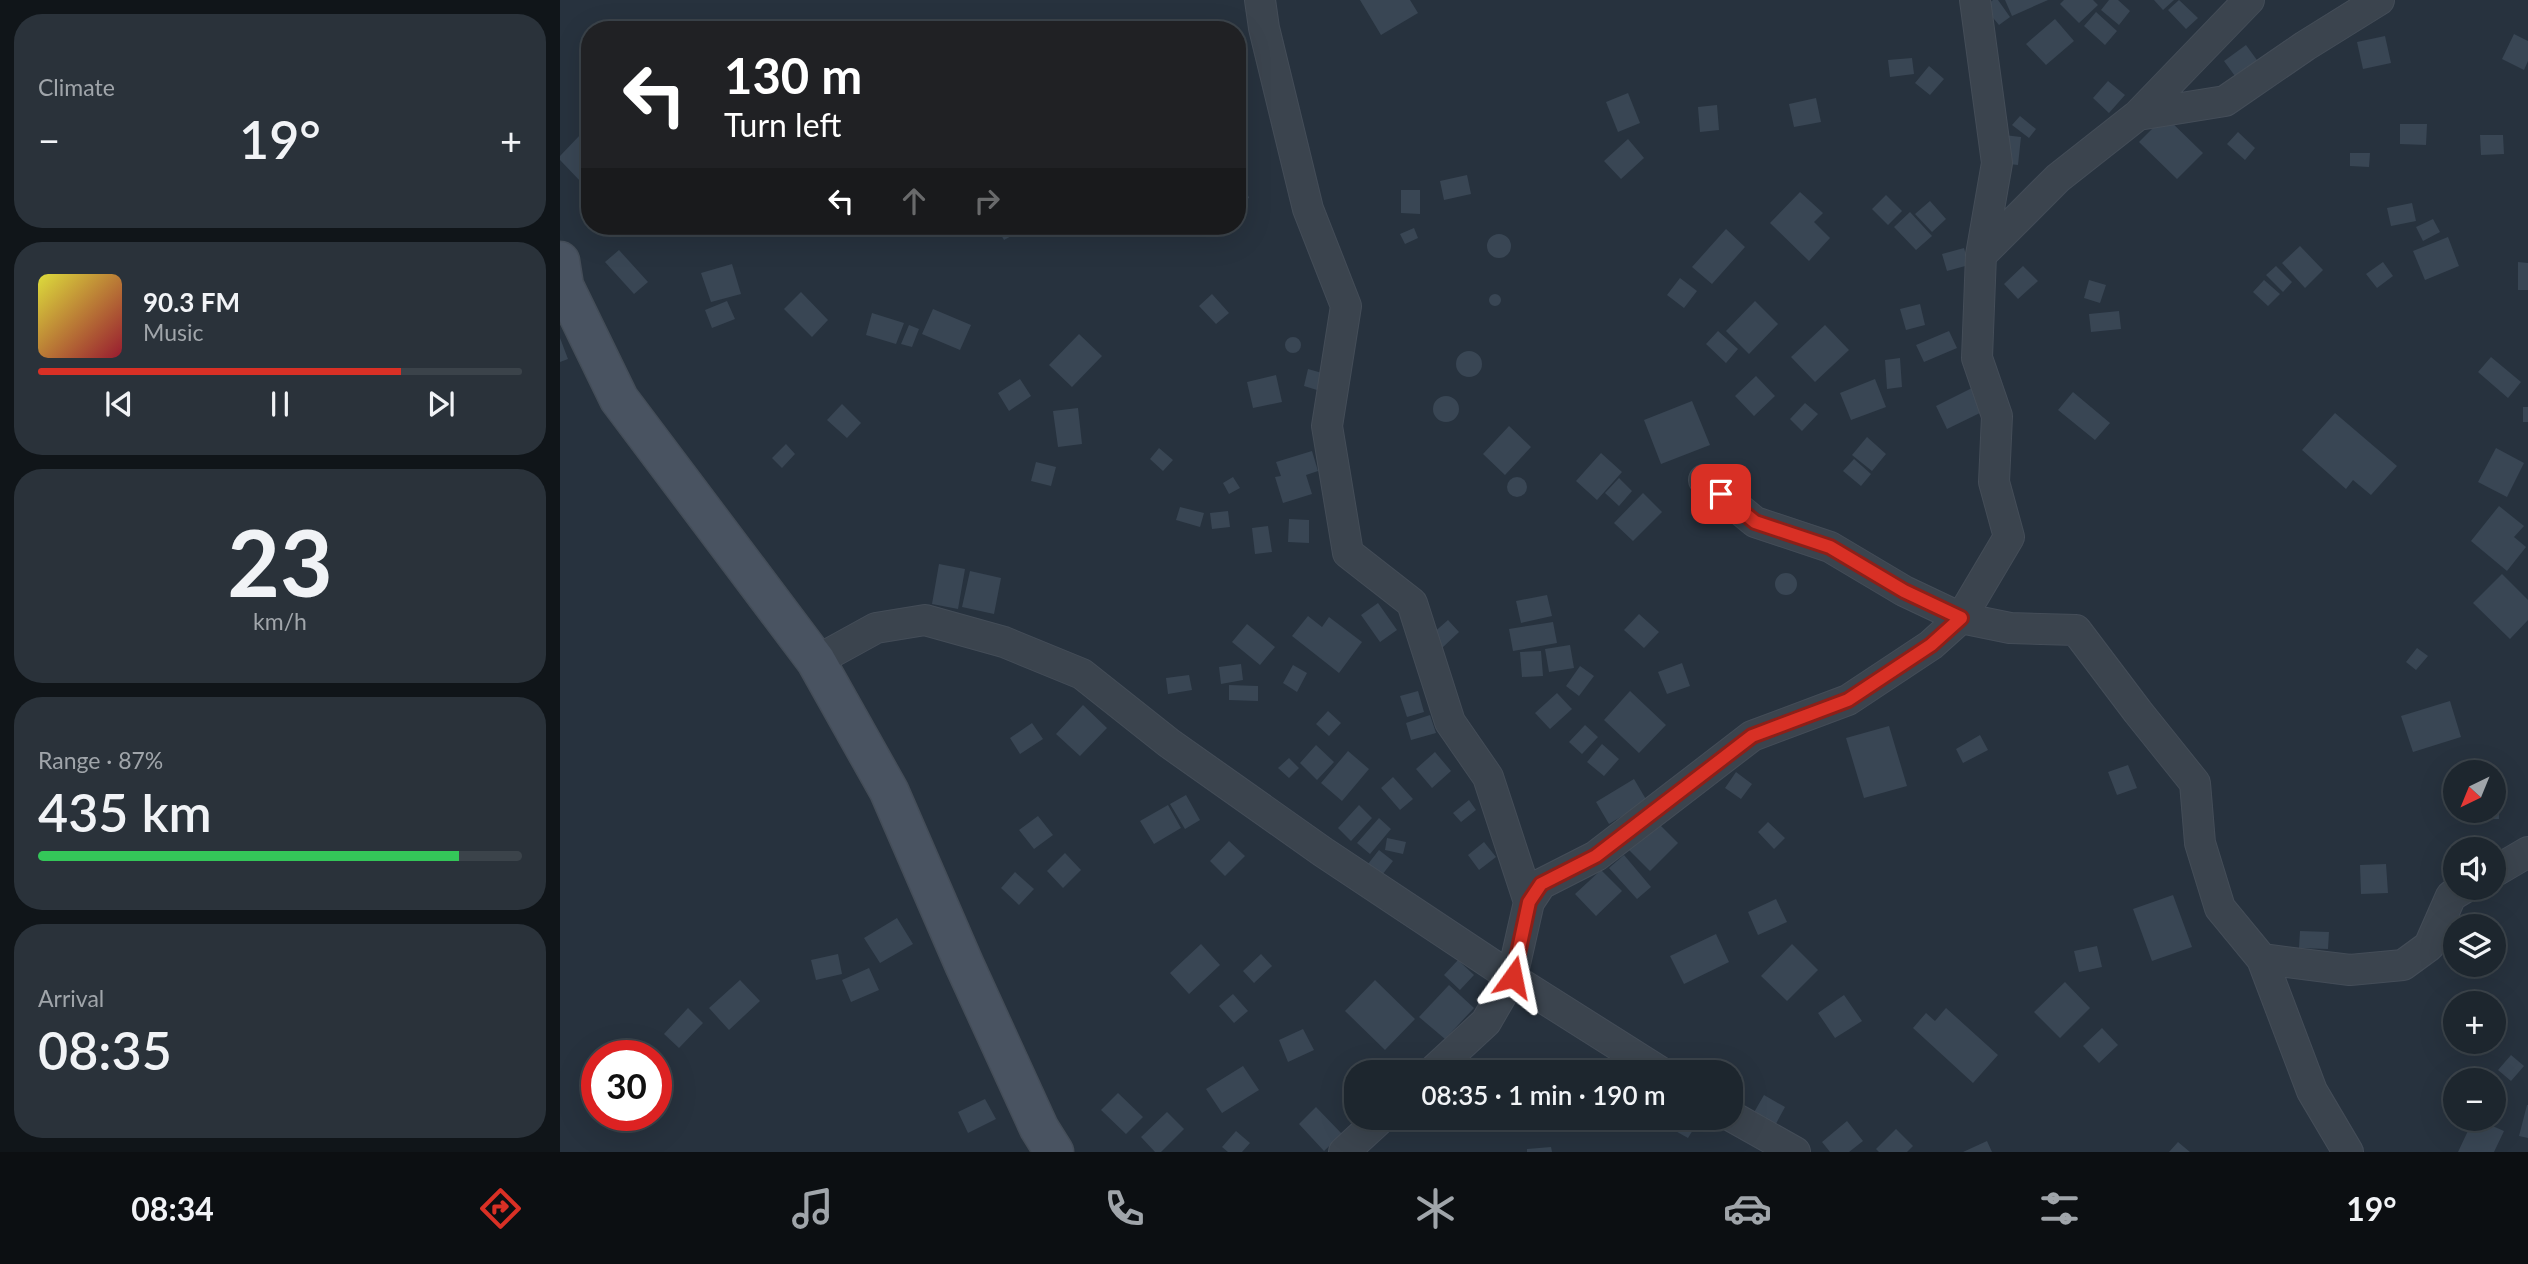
<!DOCTYPE html>
<html lang="en">
<head>
<meta charset="utf-8">
<style>
  body { margin:0; font-family:Lato,sans-serif; background:#2a323a; color:#f1f3f6; height:100vh; display:flex; flex-direction:column; font-size:26px; white-space:nowrap }
  * { box-sizing:border-box; margin:0 }
  p { font-size:23px; color:#a0a5aa }
  .icon { flex:none; width:38px; height:38px; fill:none; stroke:currentColor; stroke-width:2; stroke-linecap:round; stroke-linejoin:round }
  .map { position:relative; flex:1; overflow:hidden }
  .panel { display:flex; flex-direction:column; gap:14px; padding:14px; background:#101519; width:560px }
  .panel>* { flex:none }
  .guide { position:absolute; left:21px; top:21px; width:665px; height:214px; border-radius:28px; box-shadow:0 7px 28px #0002,0 0 0 2px #3b434a; background:#202124; color:#fff; overflow:hidden }
  .needle { width:46px; rotate:223deg }
  .buttons { position:absolute; left:1883px; top:760px; display:grid; gap:14px }
  .buttons a { display:grid; place-items:center; width:63px; height:63px; border-radius:50%; background:#1d262e; box-shadow:0 7px 28px #0002,0 0 0 2px #3b434a; font-size:35px }
  .speed { position:absolute; left:21px; top:1040px; display:flex; gap:14px; font-size:35px; font-weight:700; text-align:center }
  .speed>* { display:grid; place-content:center; width:91px; height:91px; border-radius:50%; background:#1d262e; box-shadow:0 7px 28px #0002,0 0 0 2px #3b434a; line-height:1 }
  .speed .limit { border:10px solid #d22; background:#fff; color:#111 }
  .pin { position:absolute; display:grid; place-items:center; width:60px; height:60px; color:#fff; margin:-30px; border-radius:14px; box-shadow:0 4px 10px #0006 }
  .me { position:absolute; width:77px; margin:-38px; rotate:12deg; stroke-linejoin:round; filter:drop-shadow(0 0 5px #0008) }
  .turn { display:flex; align-items:center; gap:24px; height:147px; padding:0 28px; font-size:32px }
  .turn .icon { width:91px; height:91px; stroke-width:2.5 }
  .turn b { display:block; font-size:49px; line-height:60px }
  .lanes { display:flex; align-items:center; height:66px; padding:0 28px; background:#0003; justify-content:center; gap:35px; direction:ltr }
  .lanes .off { opacity:.35 }
  .big { font-size:52px; font-weight:600; line-height:1.1 }
  .panel .widget { flex:1; display:flex; flex-direction:column; justify-content:center; gap:10px; min-width:0; padding:0 24px; border-radius:28px; background:#2a323a }
  .panel .dial { align-items:center; gap:0 }
  .dial b { font-size:91px; line-height:1 }
  .song { display:flex; align-items:center; gap:21px }
  .cover { width:84px; height:84px; border-radius:10px; background:linear-gradient(135deg,hsl(60 70% 55%),hsl(350 70% 35%)) }
  .played { height:7px; border-radius:4px; background:linear-gradient(90deg,#d93025 75%,#3b434a 75%) }
  .keys { display:flex; justify-content:space-around; direction:ltr }
  .heat { display:flex; justify-content:space-between; align-items:center; font-size:38px; direction:ltr }
  .charge { height:10px; border-radius:5px; background:linear-gradient(90deg,#34c759 87%,#3b434a 0) }
  .trip { position:absolute; left:784px; top:1060px; width:399px; height:70px; border-radius:28px; background:#1d262e; box-shadow:0 7px 28px #0002,0 0 0 2px #3b434a; font-weight:600; line-height:70px; text-align:center }
  .tabs { display:flex; height:112px; justify-content:space-around; align-items:center; background:#0c0f12; color:#a0a5aa }
  .tabs .icon { width:49px; height:49px }
  .tabs .current { color:#d93025 }
  .tabs b { font-size:32px; color:#f1f3f6 }
  main { display:flex; flex:1; min-height:0 }
  .map>svg:first-child { display:block }
  .building { fill:#394654 }
  .lines { fill:none; stroke-linecap:round; stroke-linejoin:round }
  .street-casing { stroke:#444d58; stroke-width:32 }
  .secondary-casing { stroke:#444d58; stroke-width:41 }
  .street { stroke:#3b444e; stroke-width:30 }
  .secondary { stroke:#495361; stroke-width:38 }
  .route-casing { stroke:#8d1f18; stroke-width:18 }
  .route { stroke:#d93025; stroke-width:12 }
</style>
</head>
<body>
<main>
<section class="panel">
<div class="widget"><p>Climate</p>
<div class="heat"><a>−</a><b class="big">19°</b><a>+</a></div>
</div>
<div class="widget">
<div class="song"><i class="cover"></i><div><b>90.3 FM</b><p>Music</p></div></div>
<div class="played"></div>
<div class="keys"><svg class="icon" aria-label="previous" viewBox="0 0 24 24"><path d="M18 5L8 12l10 7zM5 5v14"/></svg><svg class="icon" aria-label="pause" viewBox="0 0 24 24"><path d="M8 5v14M16 5v14"/></svg><svg class="icon" aria-label="next" viewBox="0 0 24 24"><path d="M6 5l10 7-10 7zM19 5v14"/></svg></div>
</div>
<div class="widget dial"><b>23</b><p>km/h</p></div>
<div class="widget"><p>Range · 87%</p><b class="big">435 km</b><div class="charge"></div></div>
<div class="widget"><p>Arrival</p><b class="big">08:35</b></div>
</section>
<div class="map">
<svg width="1968" height="1152" viewBox="0 0 1968 1152">
  <rect width="100%" height="100%" fill="#27323e"/>
  <path class="building" d="M800,0H850L858,13L821,35Z
    M1433,0H1438L1450,17L1439,25L1424,7Z
    M1445,0H1488L1452,16Z
    M1504,0H1533L1538,5L1519,23L1500,4Z
    M1549,0H1558L1570,11L1559,25L1541,10Z
    M1594,0H1614L1603,10Z
    M1619,0L1638,18L1626,29L1608,10Z
    M1536,12L1557,31L1545,45L1524,26Z
    M1495,19L1514,41L1486,65L1466,44Z
    M1954,34L1968,41V61L1964,70L1942,59Z
    M1825,36L1831,63L1803,69L1797,42Z
    M1686,45L1702,67L1680,83L1664,61Z
    M1352,58L1354,74L1330,77L1328,60Z
    M1369,66L1384,79L1370,95L1355,83Z
    M1548,81L1565,95L1549,113L1533,98Z
    M1068,93L1080,123L1058,132L1046,102Z
    M1256,98L1261,122L1234,127L1229,104Z
    M1157,105L1159,130L1140,132L1138,107Z
    M1460,116L1476,129L1469,138L1452,125Z
    M1605,116L1643,153L1617,179L1579,142Z
    M1840,124H1867L1866,145L1840,144Z
    M1678,132L1695,148L1685,160L1667,144Z
    M20,135L30,145V174L21,182L0,160V156Z
    M1444,135L1461,137L1458,165L1440,163Z
    M1920,135H1943L1944,154L1921,155Z
    M1068,139L1084,158L1061,179L1044,161Z
    M1790,153H1810L1809,167L1790,166Z
    M679,171L689,198L677,202V172Z
    M907,175L911,194L884,200L880,181Z
    M841,190H860V214L841,213Z
    M1240,192L1263,213L1254,222L1270,238L1249,261L1210,223Z
    M1326,195L1342,211L1328,225L1312,209Z
    M1370,201L1386,219L1372,232L1355,214Z
    M1852,203L1856,221L1831,226L1827,208Z
    M1350,212L1372,236L1356,250L1334,227Z
    M1873,219L1880,232L1863,241L1856,227Z
    M436,226H457L460,231L444,240Z
    M854,228L858,238L845,244L840,234Z
    M1166,229L1185,247L1152,284L1132,267Z
    M927 246a12 12 0 1 1 24 0a12 12 0 1 1-24 0Z
    M1888,237L1899,266L1865,280L1853,251Z
    M1740,246L1763,270L1745,288L1722,263Z
    M1404,248L1409,265L1387,271L1382,254Z
    M59,250L88,282L74,294L45,262Z
    M1823,262L1833,276L1817,288L1806,274Z
    M1958,262L1968,263V290H1958Z
    M172,264L181,294L151,302L141,273Z
    M1463,266L1478,281L1458,299L1444,284Z
    M1716,266L1732,282L1723,292L1706,275Z
    M1120,278L1137,291L1124,308L1107,295Z
    M1529,280L1546,285L1540,303L1524,298Z
    M1704,280L1720,294L1708,306L1693,292Z
    M241,292L268,320L252,337L224,309Z
    M929 300a6 6 0 1 1 12 0a6 6 0 1 1-12 0Z
    M652,294L669,313L656,324L639,306Z
    M167,301L175,319L152,328L145,310Z
    M1195,301L1218,324L1189,354L1166,331Z
    M1360,304L1365,325L1346,330L1340,309Z
    M373,309L411,325L400,350L362,334Z
    M1559,311L1561,329L1531,332L1529,314Z
    M312,313L344,323L336,344L306,335Z
    M349,325L359,329L352,347L341,344Z
    M1265,325L1289,350L1255,382L1231,357Z
    M1158,331L1178,349L1166,363L1146,344Z
    M1389,331L1397,348L1364,362L1356,345Z
    M519,334L542,356L512,387L489,365Z
    M725 345a8 8 0 1 1 16 0a8 8 0 1 1-16 0Z
    M0,338L8,359L0,362Z
    M896 364a13 13 0 1 1 26 0a13 13 0 1 1-26 0Z
    M1931,357L1961,382L1948,398L1918,372Z
    M1340,358L1342,387L1327,389L1325,360Z
    M748,369L762,373L757,390L744,386Z
    M716,375L722,402L693,408L687,382Z
    M1196,376L1215,396L1194,416L1175,396Z
    M460,379L471,396L449,411L438,393Z
    M1315,379L1326,407L1291,420L1280,393Z
    M1412,388L1424,411L1387,429L1376,406Z
    M1513,392L1550,423L1535,440L1498,410Z
    M873 409a13 13 0 1 1 26 0a13 13 0 1 1-26 0Z
    M1132,401L1150,445L1101,464L1084,420Z
    M1245,403L1258,414L1242,431L1230,419Z
    M282,404L301,423L287,438L267,420Z
    M1963,407H1968V422H1963Z
    M518,408L522,444L498,447L493,411Z
    M1775,413L1837,466L1811,495L1793,480L1786,489L1742,450Z
    M949,426L971,447L945,475L923,454Z
    M1307,437L1326,454L1312,471L1292,455Z
    M226,444L235,454L222,468L212,458Z
    M599,448L613,460L603,471L590,459Z
    M1936,448L1964,463L1947,497L1918,482Z
    M752,451L758,471L746,475L752,494L723,503L715,477L721,476L716,462Z
    M1041,453L1062,472L1037,500L1016,481Z
    M1294,459L1311,474L1301,486L1283,471Z
    M476,462L496,467L491,486L471,481Z
    M673,477L680,488L669,494L663,483Z
    M947 487a10 10 0 1 1 20 0a10 10 0 1 1-20 0Z
    M1059,478L1072,491L1059,506L1045,493Z
    M1083,493L1102,512L1073,541L1054,523Z
    M1939,506L1964,526L1954,537L1966,547L1947,571L1911,541Z
    M620,507L644,513L640,527L616,520Z
    M668,511L670,527L652,529L650,513Z
    M729,519L749,520V543L728,542Z
    M708,526L712,552L695,554L692,528Z
    M379,564L405,569L398,609L372,604Z
    M410,571L441,578L434,614L402,607Z
    M1215 584a11 11 0 1 1 22 0a11 11 0 1 1-22 0Z
    M1942,574L1968,600V620L1950,639L1913,603Z
    M987,595L992,616L961,623L956,601Z
    M818,603L837,630L820,642L801,615Z
    M1079,614L1099,632L1084,648L1064,630Z
    M748,616L762,627L769,617L802,642L779,673L732,636Z
    M888,620L899,632L882,648L871,635Z
    M993,622L997,643L953,651L949,629Z
    M687,624L715,647L700,665L672,642Z
    M1010,645L1014,668L989,672L985,649Z
    M1857,648L1868,656L1856,670L1846,662Z
    M981,651L983,676L962,677L960,652Z
    M1122,663L1130,686L1107,694L1098,672Z
    M681,664L683,680L661,684L659,667Z
    M733,665L747,673L737,692L723,683Z
    M1020,666L1034,676L1019,696L1006,686Z
    M629,675L632,690L608,694L606,678Z
    M669,685L698,686V701L669,700Z
    M858,691L864,712L847,717L840,696Z
    M1070,691L1106,725L1079,753L1044,720Z
    M997,693L1012,709L990,729L975,713Z
    M1890,701L1901,737L1853,752L1841,716Z
    M523,705L547,728L520,756L496,734Z
    M768,711L781,723L769,736L756,724Z
    M870,715L876,733L851,740L846,723Z
    M472,723L483,739L460,754L450,738Z
    M1025,725L1038,737L1022,754L1009,742Z
    M1329,726L1347,786L1304,798L1286,738Z
    M1420,735L1428,750L1403,763L1396,749Z
    M1042,744L1059,759L1044,776L1027,762Z
    M756,745L774,762L757,780L740,763Z
    M788,751L809,769L782,801L761,783Z
    M875,752L891,771L872,788L856,769Z
    M729,758L739,768L729,778L718,768Z
    M1568,765L1577,788L1557,795L1548,772Z
    M1176,772L1192,784L1181,799L1165,788Z
    M833,777L853,799L840,810L821,788Z
    M1074,779L1087,801L1049,824L1036,802Z
    M1934,787H1938L1939,819L1898,820V810H1934Z
    M626,795L640,820L625,829L610,804Z
    M909,800L916,810L901,822L893,813Z
    M608,805L621,828L594,844L580,821Z
    M799,805L812,818L791,841L778,828Z
    M478,816L493,835L474,849L459,830Z
    M819,818L831,829L810,854L797,843Z
    M1094,819L1118,843L1090,871L1066,847Z
    M1208,822L1225,838L1214,849L1198,832Z
    M827,838L846,842L843,854L825,850Z
    M669,841L685,856L665,876L650,861Z
    M924,842L936,857L919,870L908,855Z
    M819,850L833,861L822,875L808,864Z
    M505,853L521,870L503,888L487,871Z
    M1064,855L1091,887L1077,899L1049,868Z
    M1826,864L1828,893L1801,894L1800,865Z
    M1041,870L1062,891L1036,916L1015,894Z
    M455,872L474,889L459,905L441,888Z
    M1613,895L1632,947L1592,961L1573,909Z
    M1216,899L1227,922L1198,935L1188,912Z
    M337,918L353,944L320,963L304,938Z
    M1740,931L1769,932L1768,949L1739,948Z
    M1156,934L1169,962L1124,984L1110,956Z
    M641,944L660,965L629,994L610,973Z
    M1232,944L1258,970L1227,1001L1201,976Z
    M1537,946L1542,967L1519,972L1514,951Z
    M278,954L282,974L256,980L251,960Z
    M701,954L712,966L694,983L683,971Z
    M898,960L914,975L900,990L884,975Z
    M309,968L319,990L291,1002L282,980Z
    M180,980L200,1001L169,1030L149,1008Z
    M815,980L855,1019L825,1050L785,1011Z
    M1505,982L1530,1008L1500,1038L1474,1012Z
    M889,985L914,1008L885,1039L859,1017Z
    M673,994L688,1011L674,1023L659,1006Z
    M1284,995L1302,1021L1275,1038L1258,1013Z
    M128,1008L143,1023L119,1048L104,1034Z
    M1386,1008L1438,1055L1413,1083L1353,1028L1366,1013L1375,1021Z
    M1542,1028L1558,1045L1539,1063L1523,1046Z
    M743,1029L754,1050L728,1062L719,1040Z
    M1951,1055L1964,1066L1951,1081L1938,1070Z
    M683,1066L699,1090L662,1113L646,1089Z
    M558,1093L583,1117L566,1134L541,1110Z
    M1204,1095L1225,1107L1211,1133L1189,1121Z
    M425,1099L436,1119L408,1133L398,1112Z
    M1967,1105H1968V1138L1959,1136Z
    M756,1107L782,1134L764,1151L739,1124Z
    M607,1112L624,1129L601,1152H595L581,1137Z
    M1116,1118H1124L1136,1125L1128,1138L1110,1128Z
    M1914,1118L1944,1131L1934,1152H1898Z
    M1287,1121L1303,1141L1289,1152H1270L1262,1142Z
    M1336,1129L1353,1146L1347,1152H1319L1316,1149Z
    M676,1131L690,1143L682,1152H668L662,1147Z
    M1427,1141L1432,1152H1403Z
    M1618,1142L1630,1152H1609Z
    M991,1147L992,1152H967V1149Z"/>
  <g class="lines">
    <defs>
      <path id="street" d="M700,0L704,28L748,209L786,306L767,426L788,553L852,603L890,722L928,777L969,902L952,977L926,1022L871,1073
        M1415,0L1437,163L1421,255
        M1578,115L1665,101L1745,46L1819,0
        M1144,480L1195,522L1270,547L1344,591L1401,618L1450,628L1516,630L1578,712L1635,783L1640,843L1660,908L1702,959L1752,1091L1788,1152
        M256,661L316,628L365,620L444,642L522,674L609,743L763,852L966,987L1102,1073
        M1934,872L1968,852
        M969,902L981,884L1036,856L1192,736L1288,700L1371,645L1401,618L1449,537L1434,482L1437,416L1417,358L1421,255L1498,178L1578,115L1689,0
        M1702,959L1790,970L1843,965L1869,946L1891,896L1906,887
        M1171,1116L1235,1152
        M784,1152L821,1118"/>
      <path id="secondary" d="M0,261L4,286L59,399L256,661L329,791L404,964L479,1128L494,1152"/>
    </defs>
    <use href="#street" class="street-casing"/>
    <use href="#secondary" class="secondary-casing"/>
    <use href="#street" class="street"/>
    <use href="#secondary" class="secondary"/>
  </g>
  <g class="lines">
    <defs>
      <path id="route" d="M953,977L969,902L981,884L1036,856L1192,736L1288,700L1371,645L1401,618L1344,591L1270,547L1195,522L1161,494"/>
    </defs>
    <use href="#route" class="route-casing"/>
    <use href="#route" class="route"/>
  </g>
</svg>
<div class="buttons">
<a><svg class="needle" viewBox="-14 -14 28 28"><path d="M0-13l5 13h-10z" fill="#e53935"/><path d="M0 13l5-13h-10z" fill="#a0a5aa"/></svg></a>
<a><svg class="icon" aria-label="sound" viewBox="0 0 24 24"><path d="M4 9h4l5-4v14l-5-4H4zM17 9q2 3 0 6"/></svg></a>
<a><svg class="icon" aria-label="layers" viewBox="0 0 24 24"><path d="M12 4l9 5-9 5-9-5zM3 14l9 5 9-5"/></svg></a>
<a>+</a>
<a>−</a>
</div>
<div class="speed"><div class="limit">30</div></div>
<div class="pin" style="left:1161px;top:494px;background:#d93025"><svg class="icon" aria-label="arrive" viewBox="0 0 24 24"><path d="M6 21V4h12l-3 4 3 4H6"/></svg></div>
<svg class="me" style="left:953px;top:977px" viewBox="-20 -20 40 40"><path d="M0-17L14 15 0 8-14 15z" fill="#d93025" stroke="#fff" stroke-width="4"/></svg>
<div class="trip">08:35 · 1 min · 190 m</div>
<div class="guide">
<div class="turn"><svg class="icon" aria-label="left" viewBox="0 0 24 24"><path d="M17 20v-9H6M10 6l-5 5 5 5"/></svg><div><b>130 m</b>Turn left</div></div>
<div class="lanes"><svg class="icon" aria-label="left" viewBox="0 0 24 24"><path d="M17 20v-9H6M10 6l-5 5 5 5"/></svg><svg class="icon off" aria-label="ahead" viewBox="0 0 24 24"><path d="M12 20V5M6 11l6-6 6 6"/></svg><svg class="icon off" aria-label="right" viewBox="0 0 24 24"><path d="M7 20v-9h11M14 6l5 5-5 5"/></svg></div>
</div>
</div>
</main>
<nav class="tabs">
<b>08:34</b>
<svg class="icon current" aria-label="directions" viewBox="0 0 24 24"><path d="M12 3l9 9-9 9-9-9zM9 14v-3h6M13 9l2 2-2 2"/></svg>
<svg class="icon" aria-label="music" viewBox="0 0 24 24"><path d="M9 18V5l10-2v13"/><circle cx="6" cy="18" r="3"/><circle cx="16" cy="16" r="3"/></svg>
<svg class="icon" aria-label="phone" viewBox="0 0 24 24"><path d="M5 4h4l2 5-3 2q2 4 5 5l2-3 5 2v4C11 20 4 13 5 4z"/></svg>
<svg class="icon" aria-label="climate" viewBox="0 0 24 24"><path d="M12 3v18M4 7l16 10M4 17L20 7"/></svg>
<svg class="icon" aria-label="car" viewBox="0 0 24 24"><path d="M5 17H2v-5l4-1 3-4h7l3 4 3 1v5h-3M9 17h6M6 11h13"/><circle cx="7" cy="17" r="2"/><circle cx="17" cy="17" r="2"/></svg>
<svg class="icon" aria-label="filters" viewBox="0 0 24 24"><path d="M4 7h16M4 17h16"/><circle cx="9" cy="7" r="2"/><circle cx="15" cy="17" r="2"/></svg>
<b>19°</b>
</nav>
</body>
</html>
